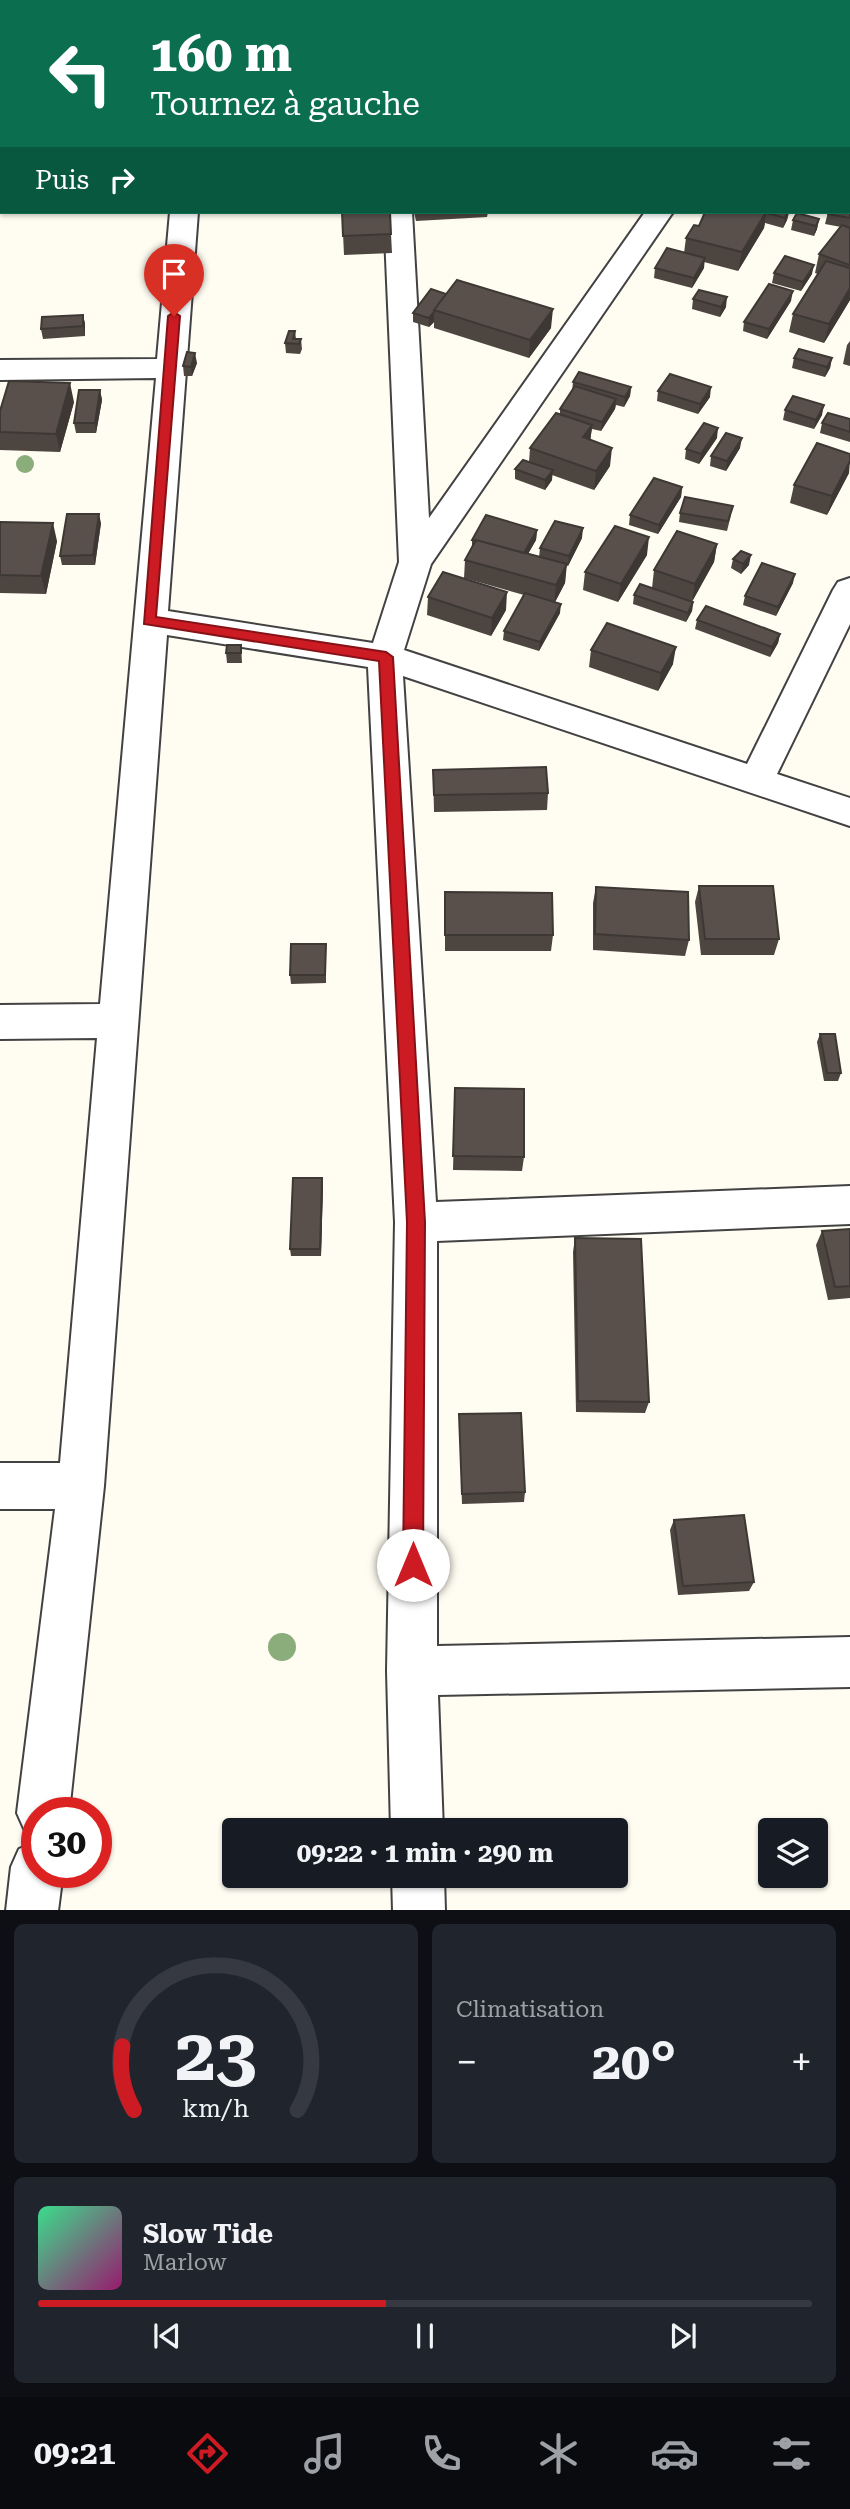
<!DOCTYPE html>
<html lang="fr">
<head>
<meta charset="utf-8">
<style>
  body { margin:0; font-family:"Roboto Serif",serif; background:#20242c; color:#f1f3f6; height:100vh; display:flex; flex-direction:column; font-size:26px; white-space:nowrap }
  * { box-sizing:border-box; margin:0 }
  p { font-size:23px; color:#9ea1a6 }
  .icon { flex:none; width:38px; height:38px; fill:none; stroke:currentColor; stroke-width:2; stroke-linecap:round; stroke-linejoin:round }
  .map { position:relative; height:1910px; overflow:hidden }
  .side { display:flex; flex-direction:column; gap:14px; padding:14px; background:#0d0f14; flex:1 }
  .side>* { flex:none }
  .banner { position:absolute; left:0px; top:0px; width:850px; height:214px; box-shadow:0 2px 5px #0004; background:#0b6e4f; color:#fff; overflow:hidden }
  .fabs { position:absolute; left:758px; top:1818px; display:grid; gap:14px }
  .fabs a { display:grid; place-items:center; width:70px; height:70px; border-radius:7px; background:#171b24; box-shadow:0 2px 5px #0004; font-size:35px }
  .speed { position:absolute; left:21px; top:1797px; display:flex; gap:14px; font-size:35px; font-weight:700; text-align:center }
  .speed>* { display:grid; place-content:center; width:91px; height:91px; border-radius:50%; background:#171b24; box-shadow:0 2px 5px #0004; line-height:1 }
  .speed .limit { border:10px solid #d22; background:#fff; color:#111 }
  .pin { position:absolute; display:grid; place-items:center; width:60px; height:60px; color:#fff; margin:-72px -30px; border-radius:50% 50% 50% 0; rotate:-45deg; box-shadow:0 0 7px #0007 }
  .pin .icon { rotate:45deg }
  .me { position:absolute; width:77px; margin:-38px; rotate:0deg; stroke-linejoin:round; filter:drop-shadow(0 0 5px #0008) }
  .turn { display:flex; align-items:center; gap:24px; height:147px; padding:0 35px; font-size:32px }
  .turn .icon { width:91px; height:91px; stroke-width:2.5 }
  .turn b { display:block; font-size:49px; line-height:60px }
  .then { display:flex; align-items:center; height:66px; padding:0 35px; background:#0003; gap:14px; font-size:26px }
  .big { font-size:52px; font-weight:700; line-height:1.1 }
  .side .card { flex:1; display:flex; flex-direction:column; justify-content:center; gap:10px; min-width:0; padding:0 24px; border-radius:10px; background:#20242c }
  .side .dial { align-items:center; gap:0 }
  .dial svg { height:182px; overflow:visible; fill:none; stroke:#363941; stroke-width:7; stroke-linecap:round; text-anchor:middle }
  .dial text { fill:#f1f3f6; stroke:none }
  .song { display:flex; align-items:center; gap:21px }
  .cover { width:84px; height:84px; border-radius:10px; background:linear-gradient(135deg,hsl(150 70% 55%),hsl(320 70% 35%)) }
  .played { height:7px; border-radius:4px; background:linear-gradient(90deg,#cc1b23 45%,#363941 45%) }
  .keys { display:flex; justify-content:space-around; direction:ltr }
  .heat { display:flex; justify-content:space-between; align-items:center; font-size:38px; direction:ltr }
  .side .tiles { flex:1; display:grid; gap:14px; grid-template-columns:1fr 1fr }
  .card:last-child { grid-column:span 2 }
  .trip { position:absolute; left:222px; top:1818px; width:406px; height:70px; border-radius:7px; background:#171b24; box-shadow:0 2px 5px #0004; font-weight:700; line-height:70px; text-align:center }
  .dock { display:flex; height:112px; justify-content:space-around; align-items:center; background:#090b0e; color:#9ea1a6 }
  .dock .icon { width:49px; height:49px }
  .dock .current { color:#cc1b23 }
  .dock b { font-size:32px; color:#f1f3f6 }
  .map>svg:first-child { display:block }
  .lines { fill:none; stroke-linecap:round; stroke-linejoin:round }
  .minor-casing { stroke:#424242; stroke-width:4 }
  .minor { fill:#fff; fill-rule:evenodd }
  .tree { fill:#8aad7b }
  .wall { fill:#4d4540 }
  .shaded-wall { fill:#3e3834 }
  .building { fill:#59504b; stroke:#3e3834; stroke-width:2 }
  .route { fill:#cc1b23; stroke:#851217; stroke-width:2 }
</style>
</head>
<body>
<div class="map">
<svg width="850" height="1911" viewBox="0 0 850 1911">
  <rect width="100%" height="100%" fill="#fffcf2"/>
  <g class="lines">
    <defs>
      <path id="minor" d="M189,0H213V2H189Z
        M385,0H409V2H385Z
        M789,0H813L788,2Z
        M0,143H2V159H0Z
        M849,168H850V185H849Z
        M170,212H198L168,611L373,643L399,562L384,212H412L429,518L645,212H673L431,564L404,650L747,764L833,590L838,582L850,578V624L777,774L850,798V826L403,676L436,1202L850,1186V1224L437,1241V1646L850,1637V1687L438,1695L443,1830H391L387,1671L395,1222L368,667L167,635L104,1486L69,1813H37V1836L25,1831L17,1813L55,1509H0V1463H60L97,1038L0,1039V1005L100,1004L156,378L0,380V360L157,359Z
        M37,1841V1872H63L58,1911H6L11,1867L19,1849Z
        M392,1876H444L445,1911H393Z"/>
    </defs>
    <use href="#minor" class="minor-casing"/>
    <use href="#minor" class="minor"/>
  </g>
  <g class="tree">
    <circle cx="25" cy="464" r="9"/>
    <circle cx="282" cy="1647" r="14"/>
  </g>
  <path class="wall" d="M0,0H67V2H2V44H0Z
    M337,0H381L380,2H338Z
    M481,0H500L498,2H486Z
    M621,0H753V2H624Z
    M820,0H850V19H849V2H820Z
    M850,199V300L824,343L789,332L793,314L818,274L815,273L819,254L841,227L825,224L828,212Z
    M342,212L391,234L392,253L344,255Z
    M414,212H488L487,217L416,221Z
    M705,212H789L787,220L783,228L765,223L764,228L738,271L704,262V268L692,288L654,278L655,268L684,253L686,238L699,226Z
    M819,219L817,229L814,236L791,230L793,220Z
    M774,273L812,274L801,291L772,283Z
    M431,289L551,328L529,358L434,328V322L429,327L413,322V313Z
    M693,299L726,307L720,317L692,309Z
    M791,301L767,339L743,331L744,322Z
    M83,315L85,324V336L43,339L41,329Z
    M295,331L296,339H301L302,349L300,354L286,353L285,343Z
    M850,341V366L843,364L847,345Z
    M794,358H832L830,368L825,377L792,368Z
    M197,363L192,376H184L183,366Z
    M573,382L631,387L630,396L624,407L616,405L615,409L601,431L592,429L590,440L610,466L594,490L552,475V480L545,490L515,479V469L529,462L530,448L560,414V409L572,391Z
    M100,390L102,400L96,433H76L74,423Z
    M658,391L710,397L698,414L657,401Z
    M74,402L60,452L0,450V411Z
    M785,410L822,415L814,429L783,420Z
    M850,419V442L820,433L822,423Z
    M717,438L699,464L685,459L686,449Z
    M740,448L726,471L710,466L711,456Z
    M849,473L827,515L790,503L794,485Z
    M682,487L681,497L658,534L629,525L630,515Z
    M680,513L731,515L727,531L679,522Z
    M0,522L57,541L46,594L0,593Z
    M101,523L95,565H62L60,556Z
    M537,530L536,540L528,554L539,557L540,548L582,538L568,566L566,565L565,583L555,602L560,613L539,651L503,640L504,631L524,595L464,578L465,560L472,548V540Z
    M717,544L714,562L692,601L693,602L692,611L686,622L633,604L634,595L652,588L654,570Z
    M647,555L618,602L583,590L585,572Z
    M733,559L749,565L741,574L731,568Z
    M793,583L776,616L743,605L745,596Z
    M428,597L506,610L491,636L427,615Z
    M697,620L780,634L778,643L770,657L695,629Z
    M241,645L242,663H227L226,653Z
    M591,650L673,664L658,691L589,667Z
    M433,770L548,793L547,810L434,812Z
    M699,886L779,939L774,955H701L695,902Z
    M596,887L689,940L685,956L593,950V903Z
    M445,892L553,935L551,951H445Z
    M326,952V983L291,984L290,975Z
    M820,1034L841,1073L838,1081H824L817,1042Z
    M455,1088L524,1157L522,1171L453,1170Z
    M322,1178L323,1185L321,1256H291L290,1249Z
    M850,1229V1298L828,1300L816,1245L822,1231Z
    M575,1238L649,1402L645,1413L576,1412L573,1252Z
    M459,1414L525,1492L524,1502L462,1504Z
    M674,1520L754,1582L749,1591L678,1595L670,1530Z"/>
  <path class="shaded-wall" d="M766,212L764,228L738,271L742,252Z
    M789,212L787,220L783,228L785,218Z
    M819,219L817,229L814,236L816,226Z
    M705,258L704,268L692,288L694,278Z
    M814,265L812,274L801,291L803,282Z
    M850,288V300L824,343L829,324Z
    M793,291L791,301L767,339L769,329Z
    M727,297L726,307L720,317L721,307Z
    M553,309L551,328L529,358L530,340Z
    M434,312V322L429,327V318Z
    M83,315L85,324V336L83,326Z
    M195,353L197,363L192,376L191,367Z
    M832,358L830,368L825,377L827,367Z
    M70,383L74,402L60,452L56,434Z
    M631,387L630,396L624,407L625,397Z
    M711,387L710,397L698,414L700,404Z
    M100,390L102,400L96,433L95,423Z
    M616,399L615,409L601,431L602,422Z
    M824,405L822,415L814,429L816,420Z
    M592,425L590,444L583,437Z
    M718,428L717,438L699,464L701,454Z
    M742,438L740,448L726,471L727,461Z
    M612,448L610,466L594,490L596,471Z
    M850,461L849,473L827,515L832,496Z
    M553,470L552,480L545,490V480Z
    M682,487L681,497L658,534L659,525Z
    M99,514L101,523L95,565L93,555Z
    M53,523L57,541L46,594L41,576Z
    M583,528L582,538L568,566L569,556Z
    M537,530L536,540L522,564L523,555Z
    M649,537L647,555L618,602L621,584Z
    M717,544L714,562L692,602L695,584Z
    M751,555L749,565L741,574L743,564Z
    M567,564L565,583L554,604L556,585Z
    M795,574L793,583L776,616L778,607Z
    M507,592L506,610L491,636L492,618Z
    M693,602L692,611L686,622L688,613Z
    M561,604L560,613L539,651L540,642Z
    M780,634L778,643L770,657L772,647Z
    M676,647L673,664L658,691L661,673Z
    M322,1178L323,1185L321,1256L320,1249Z"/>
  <path class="building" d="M0,0H15L14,2H2V26H0Z
    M18,0H60V2H18Z
    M83,0H115V2H83Z
    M431,0H443L455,2H430Z
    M583,0H604L609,2H581Z
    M674,0H704L703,2H672Z
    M714,0H753L751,2H713Z
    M850,96V115L849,114V97Z
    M849,126H850V140H849Z
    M849,199H850V218L828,214V212H849Z
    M342,212H390L391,234L343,236Z
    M705,212H766L742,252L686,238L694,225L699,226Z
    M767,212H788L785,218L767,213Z
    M797,213L819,219L816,226L793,220Z
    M842,225L850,228V265L819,254Z
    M667,248L705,258L694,278L655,268Z
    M785,256L814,265L803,282L774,273Z
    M826,261L850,268V288L829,324L793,314Z
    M457,280L553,309L530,340L434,310Z
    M769,284L793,291L769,329L744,322Z
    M431,289L446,294L434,310V312L429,318L413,313Z
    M699,290L727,297L721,307L693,299Z
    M83,315V326L41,329L42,317Z
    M289,331H295L293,339H301L299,344L285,343Z
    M799,349L832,358L827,367L794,358Z
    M187,352L195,353L191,367L183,366Z
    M579,372L631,387L625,397L573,382Z
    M670,374L711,387L700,404L658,391Z
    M9,381L70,383L56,434L0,432V411Z
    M575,386L616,399L602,422L560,409Z
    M79,390H100L95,423H74Z
    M793,396L824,405L816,420L785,410Z
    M556,413L592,425L583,437L612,448L596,471L530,448Z
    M828,413L850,419V432L822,423Z
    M704,423L718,428L701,454L686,449Z
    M726,433L742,438L727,461L711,456Z
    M817,443L850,454V461L832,496L794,485Z
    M523,460L553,470L545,480L515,469Z
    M654,478L682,487L659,525L630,515Z
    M685,497L733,506L728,521L680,513Z
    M67,514H99L93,555L60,556Z
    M486,515L537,530L524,553L476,540V541L472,540Z
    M555,521L583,528L569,556L540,548Z
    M0,522L53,523L41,576L0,575Z
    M615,526L649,537L621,584L585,572Z
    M677,531L717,544L695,584L654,570Z
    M476,540L567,564L556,585L465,560Z
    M741,551L751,555L743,564L733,559Z
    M762,563L795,574L778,607L745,596Z
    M443,572L507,592L492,618L428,597Z
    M640,584L693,602L688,613L634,595Z
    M525,593L561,604L540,642L504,631Z
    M706,606L780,634L772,647L697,620Z
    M607,623L676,647L661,673L591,650Z
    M227,645H241V653H226Z
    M546,767L548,793L434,795L433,770Z
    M699,886H773L779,939H705Z
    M596,887L688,892L689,940L595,934Z
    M445,892L552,893L553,935H445Z
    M291,944H326L325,975H290Z
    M820,1034H835L841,1073H827Z
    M455,1088L524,1089V1157L453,1156Z
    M293,1178H322L320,1249H290Z
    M850,1229V1286L835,1287L822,1231Z
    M575,1238L641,1239L649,1402L578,1401Z
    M521,1413L525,1492L462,1494L459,1414Z
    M744,1515L754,1582L683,1586L674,1520Z"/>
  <path class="route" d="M174,312L180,316L156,617L386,652L393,657L425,1222L423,1565L420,1572L413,1575L406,1572L403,1565L407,1222L379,661L144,624L168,316Z"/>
</svg>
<div class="fabs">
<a><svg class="icon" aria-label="layers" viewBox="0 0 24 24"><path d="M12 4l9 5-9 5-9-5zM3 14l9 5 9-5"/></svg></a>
</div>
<div class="speed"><div class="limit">30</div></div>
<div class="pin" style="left:174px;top:316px;background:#d93025"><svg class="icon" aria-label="arrive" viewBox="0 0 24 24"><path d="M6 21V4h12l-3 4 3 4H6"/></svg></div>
<svg class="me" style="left:413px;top:1565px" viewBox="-20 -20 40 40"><circle r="19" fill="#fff"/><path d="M0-13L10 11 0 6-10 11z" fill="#cc1b23"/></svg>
<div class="trip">09:22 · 1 min · 290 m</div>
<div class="banner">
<div class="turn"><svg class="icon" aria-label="left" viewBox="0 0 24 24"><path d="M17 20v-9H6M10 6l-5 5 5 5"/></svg><div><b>160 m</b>Tournez à gauche</div></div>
<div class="then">Puis<svg class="icon" aria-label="right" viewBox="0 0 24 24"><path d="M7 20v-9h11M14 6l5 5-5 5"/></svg></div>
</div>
</div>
<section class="side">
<div class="tiles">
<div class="card dial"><svg viewBox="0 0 100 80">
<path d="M14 69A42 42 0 1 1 86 69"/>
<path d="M14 69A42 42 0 0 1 9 41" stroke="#cc1b23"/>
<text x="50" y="56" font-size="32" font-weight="700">23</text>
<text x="50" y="72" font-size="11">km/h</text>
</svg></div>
<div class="card"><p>Climatisation</p>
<div class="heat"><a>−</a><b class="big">20°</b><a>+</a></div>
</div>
<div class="card">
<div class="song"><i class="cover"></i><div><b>Slow Tide</b><p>Marlow</p></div></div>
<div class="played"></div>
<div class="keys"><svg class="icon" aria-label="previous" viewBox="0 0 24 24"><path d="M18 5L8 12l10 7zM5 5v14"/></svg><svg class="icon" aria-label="pause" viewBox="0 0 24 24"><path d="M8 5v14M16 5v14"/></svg><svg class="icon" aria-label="next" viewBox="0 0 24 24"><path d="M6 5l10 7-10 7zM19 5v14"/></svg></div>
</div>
</div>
</section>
<nav class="dock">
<b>09:21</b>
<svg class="icon current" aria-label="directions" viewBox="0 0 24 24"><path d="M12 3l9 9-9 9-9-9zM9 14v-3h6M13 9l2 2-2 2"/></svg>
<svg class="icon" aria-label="music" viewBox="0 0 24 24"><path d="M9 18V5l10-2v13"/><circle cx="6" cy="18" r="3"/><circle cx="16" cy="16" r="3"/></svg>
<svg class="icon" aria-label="phone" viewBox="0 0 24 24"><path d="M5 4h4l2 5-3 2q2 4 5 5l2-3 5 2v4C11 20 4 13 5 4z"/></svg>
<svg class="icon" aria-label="climate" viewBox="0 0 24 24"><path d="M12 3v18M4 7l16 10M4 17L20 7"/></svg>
<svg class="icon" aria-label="car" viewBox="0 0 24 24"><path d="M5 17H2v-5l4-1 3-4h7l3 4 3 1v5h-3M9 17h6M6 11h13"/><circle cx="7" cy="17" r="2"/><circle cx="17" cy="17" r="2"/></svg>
<svg class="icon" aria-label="filters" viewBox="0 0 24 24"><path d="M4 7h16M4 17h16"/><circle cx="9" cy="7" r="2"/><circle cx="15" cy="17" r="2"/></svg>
</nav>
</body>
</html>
